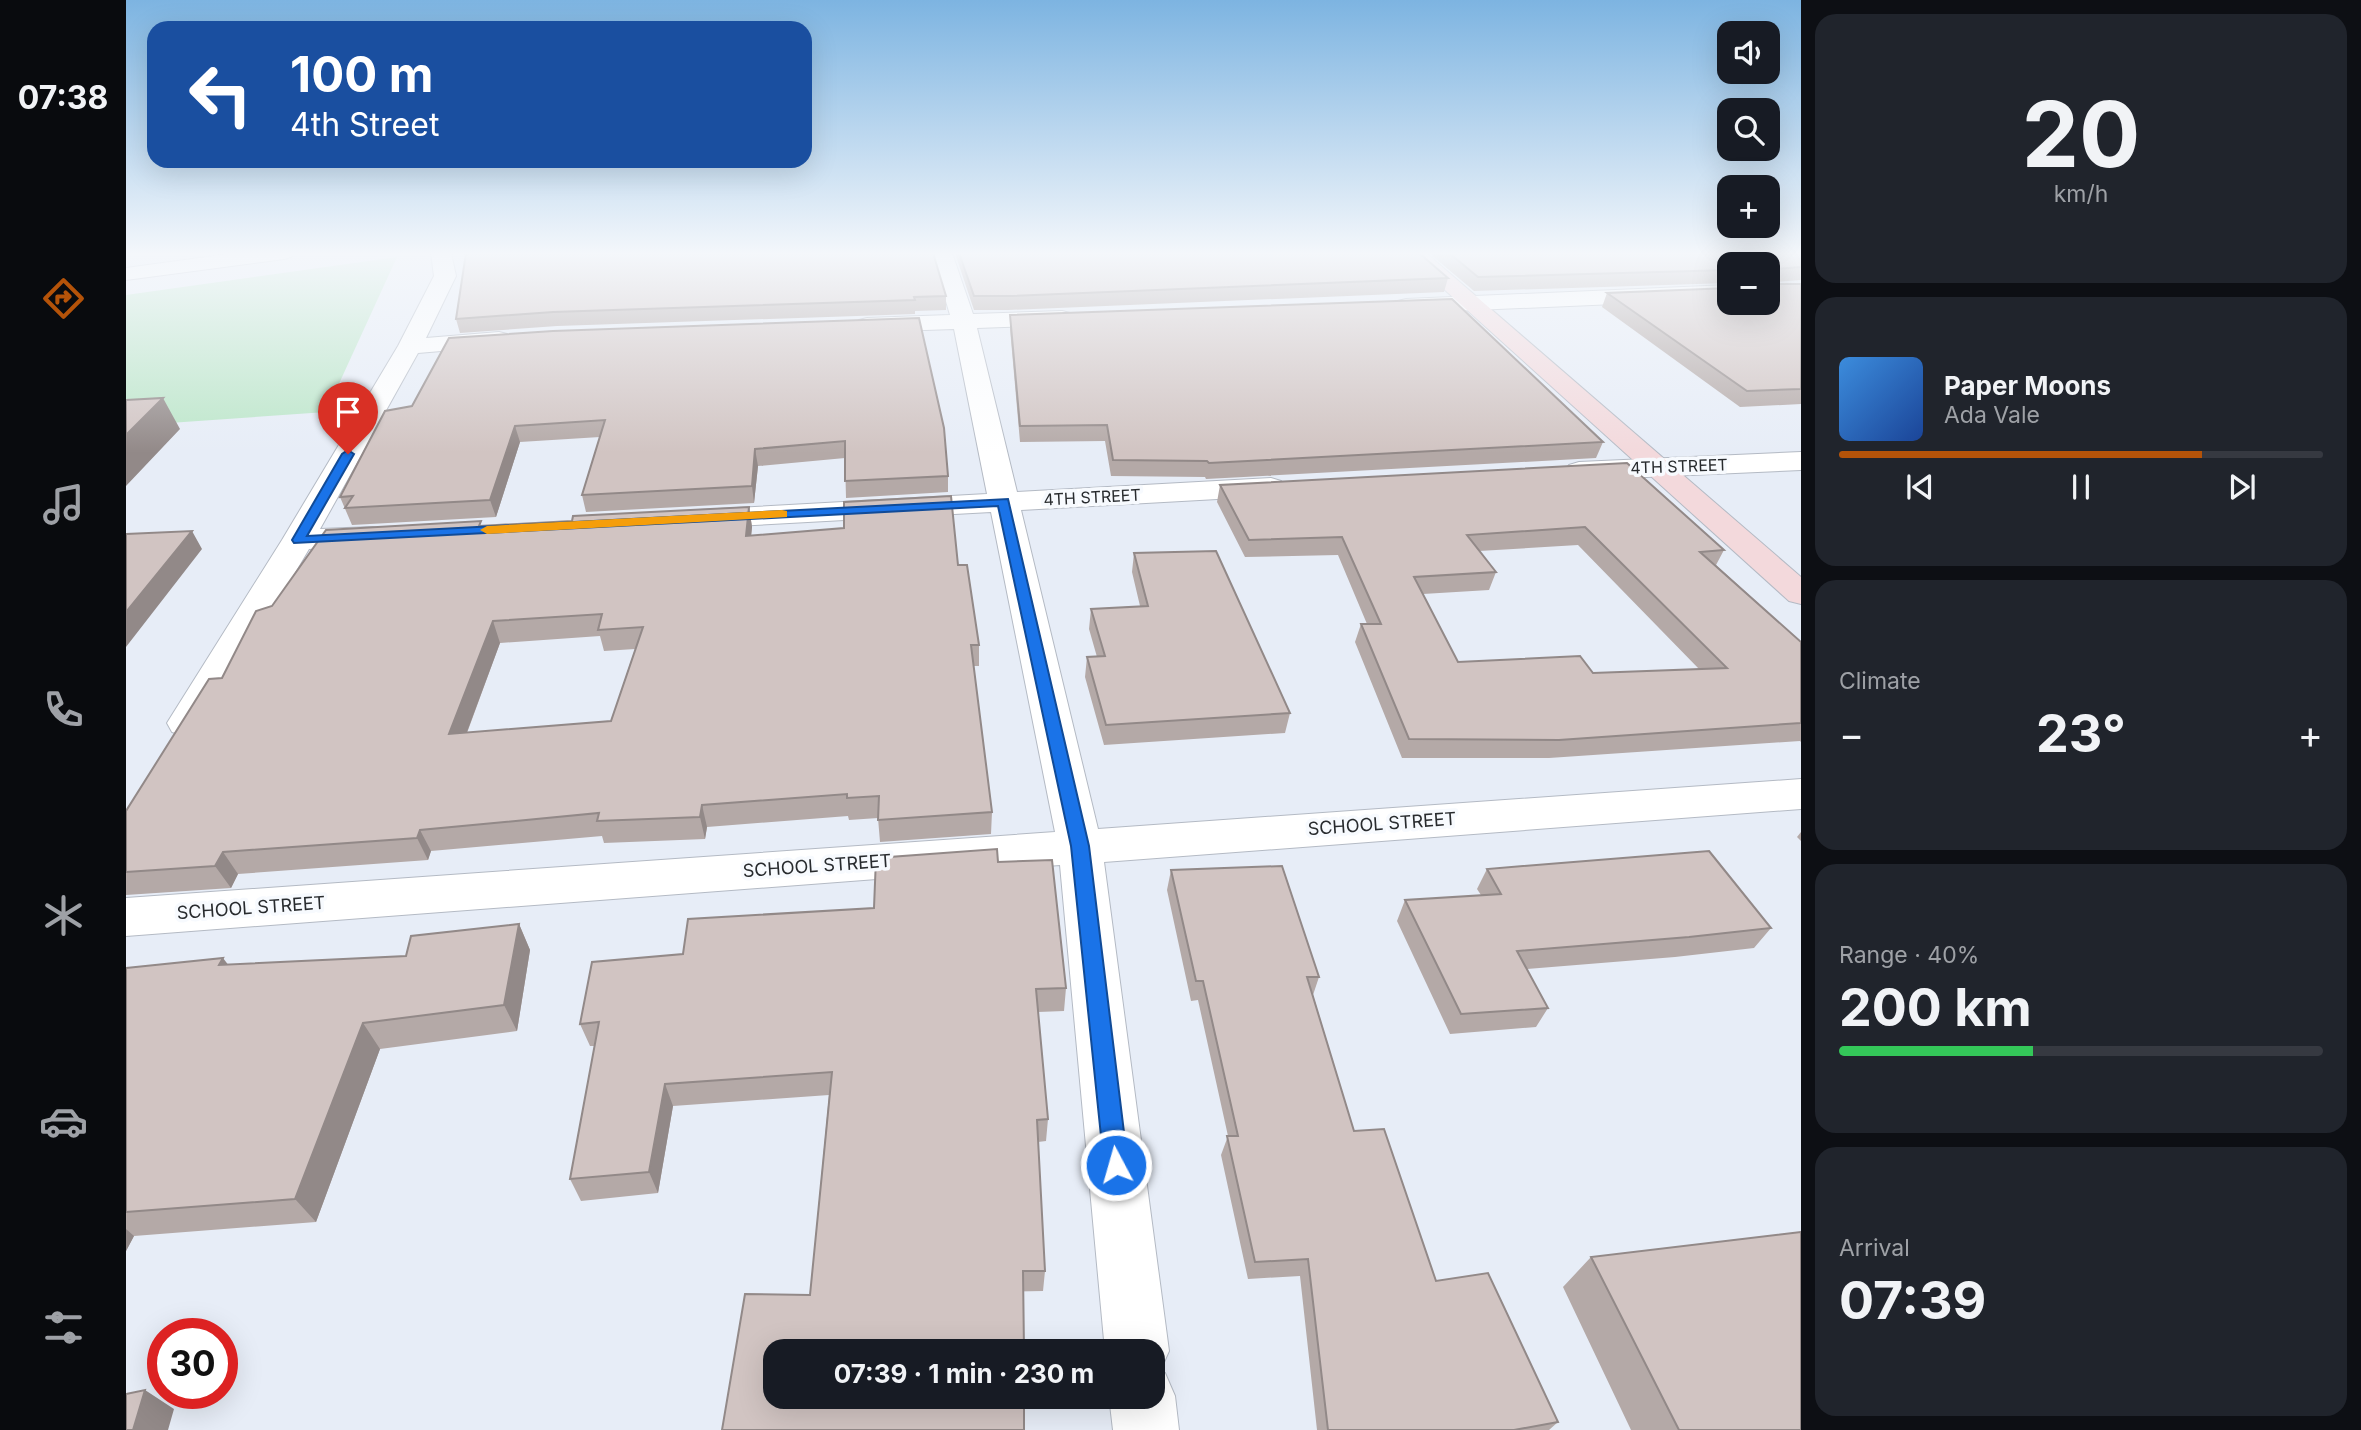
<!DOCTYPE html>
<html lang="en">
<head>
<meta charset="utf-8">
<style>
  body { margin:0; font-family:Inter,sans-serif; background:#20242c; color:#f1f3f6; height:100vh; display:flex; flex-direction:column; font-size:26px; white-space:nowrap }
  * { box-sizing:border-box; margin:0 }
  p { font-size:23px; color:#9ea1a6 }
  .icon { flex:none; width:38px; height:38px; fill:none; stroke:currentColor; stroke-width:2; stroke-linecap:round; stroke-linejoin:round }
  .map { position:relative; flex:1; overflow:hidden }
  .drawer { display:flex; flex-direction:column; gap:14px; padding:14px; background:#0d0f14; width:560px }
  .drawer>* { flex:none }
  .guide { position:absolute; left:21px; top:21px; width:665px; height:147px; border-radius:21px; box-shadow:0 7px 28px #0002; background:#1a4fa0; color:#fff; overflow:hidden }
  .controls { position:absolute; left:1591px; top:21px; display:grid; gap:14px }
  .controls a { display:grid; place-items:center; width:63px; height:63px; border-radius:14px; background:#171b24; box-shadow:0 7px 28px #0002; font-size:35px }
  .speed { position:absolute; left:21px; top:1318px; display:flex; gap:14px; font-size:35px; font-weight:700; text-align:center }
  .speed>* { display:grid; place-content:center; width:91px; height:91px; border-radius:50%; background:#171b24; box-shadow:0 7px 28px #0002; line-height:1 }
  .speed .limit { border:10px solid #d22; background:#fff; color:#111 }
  .pin { position:absolute; display:grid; place-items:center; width:60px; height:60px; color:#fff; margin:-72px -30px; border-radius:50% 50% 50% 0; rotate:-45deg; box-shadow:0 0 7px #0007 }
  .pin .icon { rotate:45deg }
  .me { position:absolute; width:77px; margin:-38px; rotate:354deg; stroke-linejoin:round; filter:drop-shadow(0 0 5px #0008) }
  .turn { display:flex; align-items:center; gap:24px; height:147px; padding:0 28px; font-size:32px }
  .turn .icon { width:91px; height:91px; stroke-width:2.5 }
  .turn b { display:block; font-size:49px; line-height:60px }
  .big { font-size:52px; font-weight:700; line-height:1.1 }
  .drawer .widget { flex:1; display:flex; flex-direction:column; justify-content:center; gap:10px; min-width:0; padding:0 24px; border-radius:21px; background:#20242c }
  .drawer .dial { align-items:center; gap:0 }
  .dial b { font-size:91px; line-height:1 }
  .song { display:flex; align-items:center; gap:21px }
  .cover { width:84px; height:84px; border-radius:10px; background:linear-gradient(135deg,hsl(210 70% 55%),hsl(220 70% 35%)) }
  .played { height:7px; border-radius:4px; background:linear-gradient(90deg,#b45309 75%,#363941 75%) }
  .keys { display:flex; justify-content:space-around; direction:ltr }
  .heat { display:flex; justify-content:space-between; align-items:center; font-size:38px; direction:ltr }
  .charge { height:10px; border-radius:5px; background:linear-gradient(90deg,#34c759 40%,#363941 0) }
  .trip { position:absolute; left:637px; top:1339px; width:402px; height:70px; border-radius:21px; background:#171b24; box-shadow:0 7px 28px #0002; font-weight:700; line-height:70px; text-align:center }
  main { display:flex; flex:1; min-height:0 }
  .tab-bar { display:flex; flex-direction:column; width:126px; justify-content:space-around; align-items:center; background:#090b0e; color:#9ea1a6 }
  .tab-bar .icon { width:49px; height:49px }
  .tab-bar .current { color:#b45309 }
  .tab-bar b { font-size:32px; color:#f1f3f6 }
  .map>svg:first-child { display:block }
  .green { fill:#bce6c9 }
  .lines { fill:none; stroke-linecap:round; stroke-linejoin:round }
  .minor-casing { stroke:#b4bac4; stroke-width:2 }
  .secondary-casing { stroke:#b4bac4; stroke-width:2 }
  .minor { fill:#fff; fill-rule:evenodd }
  .secondary { fill:#f3d9dc; fill-rule:evenodd }
  .wall { fill:#b4a9a7; fill-rule:evenodd }
  .shaded-wall { fill:#928988 }
  .building { fill:#d1c4c2; stroke:#928988; stroke-width:2; fill-rule:evenodd }
  .route { fill:#1a73e8; stroke:#114b97; stroke-width:2 }
  .slow { fill:#f59e0b }
  .labels { text-anchor:middle; stroke-width:7; stroke-linejoin:round; paint-order:stroke }
  .far-street-label { font-size:16px; fill:#282b2e; stroke:#f7fafe }
  .street-label { font-size:18px; fill:#282b2e; stroke:#f7fafe }
</style>
</head>
<body>
<main>
<nav class="tab-bar">
<b>07:38</b>
<svg class="icon current" aria-label="directions" viewBox="0 0 24 24"><path d="M12 3l9 9-9 9-9-9zM9 14v-3h6M13 9l2 2-2 2"/></svg>
<svg class="icon" aria-label="music" viewBox="0 0 24 24"><path d="M9 18V5l10-2v13"/><circle cx="6" cy="18" r="3"/><circle cx="16" cy="16" r="3"/></svg>
<svg class="icon" aria-label="phone" viewBox="0 0 24 24"><path d="M5 4h4l2 5-3 2q2 4 5 5l2-3 5 2v4C11 20 4 13 5 4z"/></svg>
<svg class="icon" aria-label="climate" viewBox="0 0 24 24"><path d="M12 3v18M4 7l16 10M4 17L20 7"/></svg>
<svg class="icon" aria-label="car" viewBox="0 0 24 24"><path d="M5 17H2v-5l4-1 3-4h7l3 4 3 1v5h-3M9 17h6M6 11h13"/><circle cx="7" cy="17" r="2"/><circle cx="17" cy="17" r="2"/></svg>
<svg class="icon" aria-label="filters" viewBox="0 0 24 24"><path d="M4 7h16M4 17h16"/><circle cx="9" cy="7" r="2"/><circle cx="15" cy="17" r="2"/></svg>
</nav>
<div class="map">
<svg width="1675" height="1430" viewBox="0 0 1675 1430">
  <rect width="100%" height="100%" fill="#e7edf7"/>
  <path class="green" d="M271,257L200,412L0,426V295Z"/>
  <g class="lines">
    <defs>
      <path id="minor" d="M110,253H168L165,257L158,259L0,280V268Z
        M305,253H325L330,276L300,338L373,332L381,334L385,339L381,344L373,346L292,353L194,529L247,527L258,529L263,536L258,543L183,549L74,732L60,736L46,732L41,723L156,540L272,346L308,276Z
        M806,253H826L847,314L936,311L944,313L947,318L944,323L936,325L851,328L891,492L1145,478L1155,481L1160,487L1155,493L1145,496L895,510L972,829L1675,779V809L978,862L1043,1351L1034,1371L1039,1373L1049,1396L1053,1430H987L983,1396H1027V1351H979L934,865L0,936V898L929,832L865,512L573,528L562,526L558,519L562,512L573,510L861,494L828,329L741,332L733,330L729,325L733,320L741,318L824,315Z
        M1603,285V299L1280,313L1272,311L1269,306L1272,301L1280,299Z
        M1675,452V470L1453,480L1443,477L1439,471L1443,465L1453,462Z"/>
      <path id="secondary" d="M1278,253H1300L1675,577V604L1663,601Z"/>
    </defs>
    <use href="#minor" class="minor-casing"/>
    <use href="#secondary" class="secondary-casing"/>
    <use href="#minor" class="minor"/>
    <use href="#secondary" class="secondary"/>
  </g>
  <path class="wall" d="M340,253L820,296V310L789,311V314L431,326L334,333L330,319Z
    M829,253H1293L1322,278L1318,292L882,310H848Z
    M1303,253H1675V280L1647,282V284H1675V404L1614,407L1476,307L1481,293L1603,303L1642,264H1603V283L1348,291Z
    M884,315L1477,442L1470,458L1080,479L1079,477L985,476L979,441L894,442L884,329Z
    M427,331L822,476V492L720,498L719,458L632,466L628,503L460,512L456,495L474,437L394,442L370,517L226,525L214,497L286,406Z
    M1501,463L1598,550L1590,565L1675,642V742L1674,741L1423,758H1276L1229,642L1235,624H1241L1212,555L1119,557L1091,502L1094,485ZM1452,545L1573,669L1467,673L1332,662L1297,594L1363,590L1370,572L1353,551Z
    M623,507L626,527L625,536L832,565L853,645V666H847L866,812L865,834L754,842L752,818L723,820L722,816L581,827L579,839L478,843L476,836L305,851L302,860L112,874L105,888L0,895V811L96,678L146,606L357,526L446,521ZM474,636L478,651L509,649L485,721L341,733L374,643Z
    M1008,553L1164,713L1159,733L978,745L959,677L961,657H971L963,629L965,609L1014,606L1006,572Z
    M1675,832V841L1671,837Z
    M872,862L940,988L938,1011L912,1012L922,1119L920,1141L912,1142L919,1271L917,1291L684,1295L703,1095L547,1106L532,1193L455,1201L444,1179L469,1046H464L454,1024L557,954L748,908Z
    M1361,869L1645,928L1628,948L1549,957L1401,969L1422,1008L1410,1027L1324,1034L1271,921L1279,900L1355,895L1351,889Z
    M1045,870L1193,977L1187,995L1228,1131L1310,1281L1432,1422L1423,1430H1191L1174,1276L1122,1279L1095,1155L1102,1136L1072,1000L1065,1001L1041,890Z
    M393,924L404,950L391,1031L254,1049L190,1222L8,1236L0,1251V968L102,965L280,956Z
    M1465,1257L1675,1430H1505L1437,1287Z"/>
  <path class="shaded-wall" d="M37,398L54,429L0,486V435Z
    M389,426L394,442L370,517L364,500Z
    M629,449L632,466L628,503L626,486Z
    M623,507L626,527L623,557L620,536Z
    M66,531L76,549L0,647V612Z
    M367,621L374,643L332,756L323,734Z
    M576,805L581,827L579,839L574,817Z
    M294,830L305,851L302,860L291,838Z
    M97,852L112,874L105,888L89,866Z
    M393,924L404,950L391,1031L378,1005Z
    M97,958L116,983L93,965Z
    M237,1023L254,1049L190,1222L169,1199Z
    M539,1084L547,1106L532,1193L523,1172Z
    M0,1229L8,1236L0,1251Z
    M19,1390L48,1409L42,1430H7Z"/>
  <path class="building" d="M340,253H807L820,296L788,297L789,300L427,312L330,319Z
    M833,253H1293L1322,278L883,296H848Z
    M1323,253H1675V267L1647,269V284H1675V389L1621,391L1481,293L1603,288V303H1642V264H1603V270L1352,277Z
    M1326,299L1477,442L1083,463L1081,461L987,460L981,425L894,426L884,315Z
    M793,318L818,428L822,476L719,481V441L629,449L626,486L456,495L479,420L389,426L364,500L219,508L227,496L214,497L259,411L286,406L323,338L427,331Z
    M37,398L0,435V400Z
    M1501,463L1598,550L1574,552L1675,642V723L1433,740L1283,739L1235,624H1255L1216,537L1123,540L1094,485ZM1459,527L1601,668L1467,673L1454,656L1332,662L1288,577L1370,572L1341,535Z
    M825,496L832,565H841L853,645H845L866,812L752,820L753,796L721,798V794L576,805L574,817L471,821L473,813L294,830L291,838L97,852L89,866L0,872V811L83,679L96,678L130,611L146,606L200,530L355,521L353,526L446,521L447,516L623,507L620,536L718,528V502ZM476,614L472,630L517,627L485,721L323,734L367,621Z
    M66,531L0,612V534Z
    M1090,551L1164,713L980,725L961,657L979,656L965,609L1022,606L1008,553Z
    M871,849L872,862L926,860L940,988L910,989L922,1119L911,1120L919,1271H897L898,1351H649V1396H898V1430H596L619,1294L684,1295L706,1072L539,1084L523,1172L444,1179L473,1022L454,1024L466,962L557,954L562,919L748,908L750,858Z
    M1583,851L1645,928L1563,937L1391,951L1422,1008L1335,1014L1279,900L1375,894L1361,869Z
    M1156,866L1193,977H1181L1228,1131L1258,1129L1310,1281L1362,1273L1432,1422L1388,1430H1202L1182,1259L1129,1262L1101,1136H1112L1077,981H1070L1045,870Z
    M393,924L378,1005L237,1023L169,1199L0,1212V968L97,958L93,965L280,956L285,936Z
    M1675,1232V1430H1553L1465,1257Z
    M19,1390L7,1430H0V1394Z"/>
  <linearGradient id="sky" x2="0" y2="1"><stop stop-color="#7db4e1"/><stop offset="0.56" stop-color="#f4f7fb"/><stop offset="1" stop-color="#f4f7fb" stop-opacity="0"/></linearGradient>
  <rect width="1675" height="453" fill="url(#sky)"/>
  <path class="route" d="M222,450L228,454L181,536L882,499L963,846L1002,1165L998,1173L990,1176L982,1173L978,1165L945,846L872,506L168,543L166,540L216,454Z"/>
  <path class="slow" d="M656,510L661,511V517L361,534L354,530L361,526Z"/>
  <g class="labels">
    <g class="far-street-label">
      <text transform="translate(1553 466) rotate(-2)" y="6">4TH STREET</text>
      <text transform="translate(966 497) rotate(-3)" y="6">4TH STREET</text>
    </g>
    <g class="street-label">
      <text transform="translate(1256 824) rotate(-4)" y="6">SCHOOL STREET</text>
      <text transform="translate(691 866) rotate(-4)" y="6">SCHOOL STREET</text>
      <text transform="translate(125 908) rotate(-4)" y="6">SCHOOL STREET</text>
    </g>
  </g>
</svg>
<div class="controls">
<a><svg class="icon" aria-label="sound" viewBox="0 0 24 24"><path d="M4 9h4l5-4v14l-5-4H4zM17 9q2 3 0 6"/></svg></a>
<a><svg class="icon" aria-label="search" viewBox="0 0 24 24"><circle cx="10" cy="10" r="6"/><path d="M15 15l6 6"/></svg></a>
<a>+</a>
<a>−</a>
</div>
<div class="speed"><div class="limit">30</div></div>
<div class="pin" style="left:222px;top:454px;background:#d93025"><svg class="icon" aria-label="arrive" viewBox="0 0 24 24"><path d="M6 21V4h12l-3 4 3 4H6"/></svg></div>
<svg class="me" style="left:990px;top:1165px" viewBox="-20 -20 40 40"><circle r="17" fill="#1a73e8" stroke="#fff" stroke-width="3"/><path d="M0-11L8 9 0 5-8 9z" fill="#fff"/></svg>
<div class="trip">07:39 · 1 min · 230 m</div>
<div class="guide">
<div class="turn"><svg class="icon" aria-label="left" viewBox="0 0 24 24"><path d="M17 20v-9H6M10 6l-5 5 5 5"/></svg><div><b>100 m</b>4th Street</div></div>
</div>
</div>
<section class="drawer">
<div class="widget dial"><b>20</b><p>km/h</p></div>
<div class="widget">
<div class="song"><i class="cover"></i><div><b>Paper Moons</b><p>Ada Vale</p></div></div>
<div class="played"></div>
<div class="keys"><svg class="icon" aria-label="previous" viewBox="0 0 24 24"><path d="M18 5L8 12l10 7zM5 5v14"/></svg><svg class="icon" aria-label="pause" viewBox="0 0 24 24"><path d="M8 5v14M16 5v14"/></svg><svg class="icon" aria-label="next" viewBox="0 0 24 24"><path d="M6 5l10 7-10 7zM19 5v14"/></svg></div>
</div>
<div class="widget"><p>Climate</p>
<div class="heat"><a>−</a><b class="big">23°</b><a>+</a></div>
</div>
<div class="widget"><p>Range · 40%</p><b class="big">200 km</b><div class="charge"></div></div>
<div class="widget"><p>Arrival</p><b class="big">07:39</b></div>
</section>
</main>
</body>
</html>
